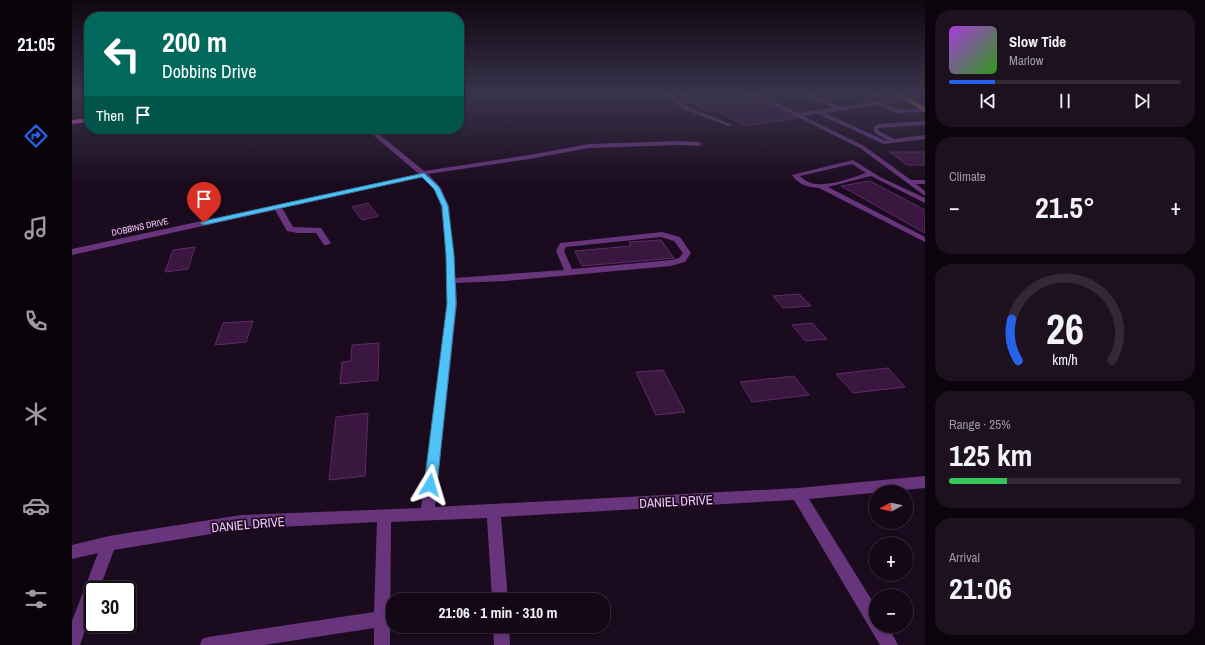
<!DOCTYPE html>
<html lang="en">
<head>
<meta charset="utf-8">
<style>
  body { margin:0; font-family:"Archivo Narrow",sans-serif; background:#1d111f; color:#f1f3f6; height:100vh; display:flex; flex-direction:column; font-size:15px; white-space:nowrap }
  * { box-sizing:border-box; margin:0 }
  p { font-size:13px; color:#9d9aa1 }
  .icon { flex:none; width:22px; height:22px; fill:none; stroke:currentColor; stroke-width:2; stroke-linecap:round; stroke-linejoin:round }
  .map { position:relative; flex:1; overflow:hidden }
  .drawer { display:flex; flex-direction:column; gap:10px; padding:10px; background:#0b040c; width:280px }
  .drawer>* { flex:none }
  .banner { position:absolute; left:12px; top:12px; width:380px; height:122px; border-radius:16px; box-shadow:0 2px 6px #0003,0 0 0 1px #332935; background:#00695c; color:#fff; overflow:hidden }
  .needle { width:26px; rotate:262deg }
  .fabs { position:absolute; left:797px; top:485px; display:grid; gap:8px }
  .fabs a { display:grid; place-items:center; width:44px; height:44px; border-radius:50%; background:#140816; box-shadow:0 2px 6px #0003,0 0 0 1px #332935; font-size:20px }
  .speed { position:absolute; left:12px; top:581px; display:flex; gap:8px; font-size:20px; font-weight:700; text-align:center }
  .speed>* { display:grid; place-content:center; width:52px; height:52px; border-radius:50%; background:#140816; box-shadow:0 2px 6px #0003,0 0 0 1px #332935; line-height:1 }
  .speed .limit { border:2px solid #111; border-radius:6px; background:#fff; color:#111 }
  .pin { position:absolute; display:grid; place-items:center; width:34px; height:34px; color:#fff; margin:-41px -17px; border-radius:50% 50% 50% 0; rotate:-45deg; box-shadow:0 0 4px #0007 }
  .pin .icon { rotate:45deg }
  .me { position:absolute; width:44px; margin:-22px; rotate:7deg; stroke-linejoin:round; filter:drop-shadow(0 0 3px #0008) }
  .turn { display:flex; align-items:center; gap:14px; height:84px; padding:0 12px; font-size:18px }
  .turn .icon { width:52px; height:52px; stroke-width:2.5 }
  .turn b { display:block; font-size:28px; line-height:34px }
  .then { display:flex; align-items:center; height:38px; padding:0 12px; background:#0003; gap:8px; font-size:15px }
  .big { font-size:30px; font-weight:800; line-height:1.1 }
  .drawer .tile { flex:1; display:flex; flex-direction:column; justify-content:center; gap:6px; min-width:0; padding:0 14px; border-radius:16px; background:#1d111f }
  .drawer .dial { align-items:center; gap:0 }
  .dial svg { height:104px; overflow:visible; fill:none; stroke:#332935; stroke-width:7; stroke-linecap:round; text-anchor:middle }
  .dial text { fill:#f1f3f6; stroke:none }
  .song { display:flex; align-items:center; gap:12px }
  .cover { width:48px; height:48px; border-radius:6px; background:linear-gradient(135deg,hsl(280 70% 55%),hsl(110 70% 35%)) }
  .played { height:4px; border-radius:2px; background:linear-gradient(90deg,#2563eb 20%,#332935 20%) }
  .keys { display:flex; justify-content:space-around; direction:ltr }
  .heat { display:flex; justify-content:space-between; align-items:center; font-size:22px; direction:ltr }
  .charge { height:6px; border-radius:3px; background:linear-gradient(90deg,#34c759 25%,#332935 0) }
  .trip { position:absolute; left:314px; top:593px; width:224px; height:40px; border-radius:16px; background:#140816; box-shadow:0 2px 6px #0003,0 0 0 1px #332935; font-weight:800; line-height:40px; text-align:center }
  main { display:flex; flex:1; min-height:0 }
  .dock { display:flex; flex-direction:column; width:72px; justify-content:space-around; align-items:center; background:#080309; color:#9d9aa1 }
  .dock .icon { width:28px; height:28px }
  .dock .active { color:#2563eb }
  .dock b { font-size:18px; color:#f1f3f6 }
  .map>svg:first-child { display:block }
  .building { fill:#39173f; stroke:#62296b }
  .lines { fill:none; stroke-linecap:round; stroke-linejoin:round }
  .minor { fill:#68357d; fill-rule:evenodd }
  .major { fill:#ff4fcc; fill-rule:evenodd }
  .highway { fill:#ff6643; fill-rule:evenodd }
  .route { fill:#4fc3f7; stroke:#337fa1 }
  .labels { text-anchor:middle; stroke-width:3.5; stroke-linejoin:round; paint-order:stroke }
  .far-street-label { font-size:9px; fill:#f3c8ff; stroke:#1b0b1e }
  .near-street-label { font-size:13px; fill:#f3c8ff; stroke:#1b0b1e }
</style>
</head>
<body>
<main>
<nav class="dock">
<b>21:05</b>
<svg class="icon active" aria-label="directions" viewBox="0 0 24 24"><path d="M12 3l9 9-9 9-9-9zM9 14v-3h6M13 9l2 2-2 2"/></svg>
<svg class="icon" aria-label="music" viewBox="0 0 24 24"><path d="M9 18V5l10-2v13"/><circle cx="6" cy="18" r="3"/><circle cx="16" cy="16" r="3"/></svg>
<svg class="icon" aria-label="phone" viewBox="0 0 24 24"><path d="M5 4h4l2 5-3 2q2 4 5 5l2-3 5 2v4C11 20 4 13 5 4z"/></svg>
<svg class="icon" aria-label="climate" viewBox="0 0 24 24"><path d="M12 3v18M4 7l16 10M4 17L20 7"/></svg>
<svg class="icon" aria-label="car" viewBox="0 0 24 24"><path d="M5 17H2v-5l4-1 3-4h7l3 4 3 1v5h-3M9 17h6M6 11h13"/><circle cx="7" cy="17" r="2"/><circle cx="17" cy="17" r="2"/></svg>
<svg class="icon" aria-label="filters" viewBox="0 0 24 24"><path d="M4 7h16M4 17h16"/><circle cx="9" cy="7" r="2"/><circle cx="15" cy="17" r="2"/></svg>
</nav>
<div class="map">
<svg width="853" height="645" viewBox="0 0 853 645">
  <rect width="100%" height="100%" fill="#1b0b1e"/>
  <path class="building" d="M606,94H675L724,118L672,126L645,110L636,111Z
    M818,152H853V165H835Z
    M798,181L853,210V233L769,186Z
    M296,203L306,216L290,220L280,207Z
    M589,240L602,258L510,266L503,251L559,246L557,242Z
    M123,247L116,269L93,272L101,250Z
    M727,294L739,306L711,308L701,296Z
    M181,321L174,342L143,345L151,323Z
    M740,323L755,339L733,341L720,325Z
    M307,343L306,380L268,384L270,362L279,361L280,345Z
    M816,368L833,387L781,393L764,374Z
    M591,370L613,412L584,415L564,372Z
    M722,376L737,395L680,402L668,382Z
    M296,413L293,476L257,480L264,417Z"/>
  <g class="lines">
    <path class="minor" d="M590,94H596L618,108L661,125L656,126L614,110Z
      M679,94H685L726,113L762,108L732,95V94H737L769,107L813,100L801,94H807L822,101L813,104L826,109H853L852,112L825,113L806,105L753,113L814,141L815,140L803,133L801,127L806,124L853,121V125L807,128H806L807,131L822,139L853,135V139L812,144L746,114L731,116L792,146L839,180H853V184H844L853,191V196L788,148Z
      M294,129H301L352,171L457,155L517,144L608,141L627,142L630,144L627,146L608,145L517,148L457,159L356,174L369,188L377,206L383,278L492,270L484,251L488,243L590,232L608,237L619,253L613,262L599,266L434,281L384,283L385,304L363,507L726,488L853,476V488L737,499L804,607V626H816L826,645H808L722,500L429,517L436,600H420L415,518L319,522L318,645H302V628L192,645H128L130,639L136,637L302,612L305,522L169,529L42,550L27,590H21V608L8,645H0V621L26,553L0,559V545L37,536L169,515L349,508L375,304L374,255L369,206L362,189L351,177L210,208L221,227L249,228L259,243L255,245H252L244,233H225L215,231L203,210L0,255V249L347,174ZM589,237L602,241L611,253L607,258L599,260L500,269L492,251L494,247Z
      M781,160L808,177L853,198V203L799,176L756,187L853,237V242L747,188C735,187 727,185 720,175ZM780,164L794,173C775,179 743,193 728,176Z
      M421,626H437L438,645H422Z"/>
    <path class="major" d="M17,118V122L0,124V120Z"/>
    <path class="highway" d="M823,94H830L853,107V112Z"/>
  </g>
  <linearGradient id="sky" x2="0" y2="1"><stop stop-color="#0f0610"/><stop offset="0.51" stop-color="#39344c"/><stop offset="1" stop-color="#39344c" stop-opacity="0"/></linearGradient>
  <rect width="853" height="184" fill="url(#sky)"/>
  <path class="route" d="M352,173L367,187L376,206L382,255L384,304L365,485L363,489L358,490L354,489L352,485L375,304L374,255L370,206L362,189L350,177L132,225L128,223L132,221Z"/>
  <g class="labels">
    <g class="far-street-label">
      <text transform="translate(68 227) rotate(-12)" y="3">DOBBINS DRIVE</text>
    </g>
    <g class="near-street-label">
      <text transform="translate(604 501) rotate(-3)" y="5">DANIEL DRIVE</text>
      <text transform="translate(176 524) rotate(-5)" y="5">DANIEL DRIVE</text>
    </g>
  </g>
</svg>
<div class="fabs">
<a><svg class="needle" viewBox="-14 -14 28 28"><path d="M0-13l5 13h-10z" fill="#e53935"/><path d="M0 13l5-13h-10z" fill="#9d9aa1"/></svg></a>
<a>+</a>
<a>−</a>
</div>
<div class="speed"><div class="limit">30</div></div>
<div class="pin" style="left:132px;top:223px;background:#d93025"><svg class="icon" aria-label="arrive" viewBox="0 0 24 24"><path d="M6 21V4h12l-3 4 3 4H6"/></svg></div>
<svg class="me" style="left:358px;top:485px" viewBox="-20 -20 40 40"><path d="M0-17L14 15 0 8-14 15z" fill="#4fc3f7" stroke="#fff" stroke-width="4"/></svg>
<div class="trip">21:06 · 1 min · 310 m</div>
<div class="banner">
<div class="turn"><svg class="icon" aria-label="left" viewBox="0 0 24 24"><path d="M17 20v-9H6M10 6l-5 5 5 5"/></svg><div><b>200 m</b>Dobbins Drive</div></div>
<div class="then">Then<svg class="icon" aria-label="arrive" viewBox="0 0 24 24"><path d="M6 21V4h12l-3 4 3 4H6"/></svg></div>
</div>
</div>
<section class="drawer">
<div class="tile">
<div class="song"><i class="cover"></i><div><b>Slow Tide</b><p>Marlow</p></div></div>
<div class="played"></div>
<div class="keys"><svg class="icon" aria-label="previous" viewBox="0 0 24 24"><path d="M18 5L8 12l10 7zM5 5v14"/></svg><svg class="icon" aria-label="pause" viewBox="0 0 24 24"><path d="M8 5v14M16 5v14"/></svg><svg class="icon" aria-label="next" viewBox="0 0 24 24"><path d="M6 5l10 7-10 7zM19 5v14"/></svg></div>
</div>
<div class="tile"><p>Climate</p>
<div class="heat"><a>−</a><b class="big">21.5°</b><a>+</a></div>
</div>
<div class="tile dial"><svg viewBox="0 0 100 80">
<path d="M14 69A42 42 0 1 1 86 69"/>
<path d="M14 69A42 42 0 0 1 9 37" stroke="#2563eb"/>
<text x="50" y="56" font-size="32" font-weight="700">26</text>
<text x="50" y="72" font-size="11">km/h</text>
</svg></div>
<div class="tile"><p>Range · 25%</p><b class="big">125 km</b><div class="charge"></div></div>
<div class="tile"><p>Arrival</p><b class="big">21:06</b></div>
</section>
</main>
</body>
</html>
